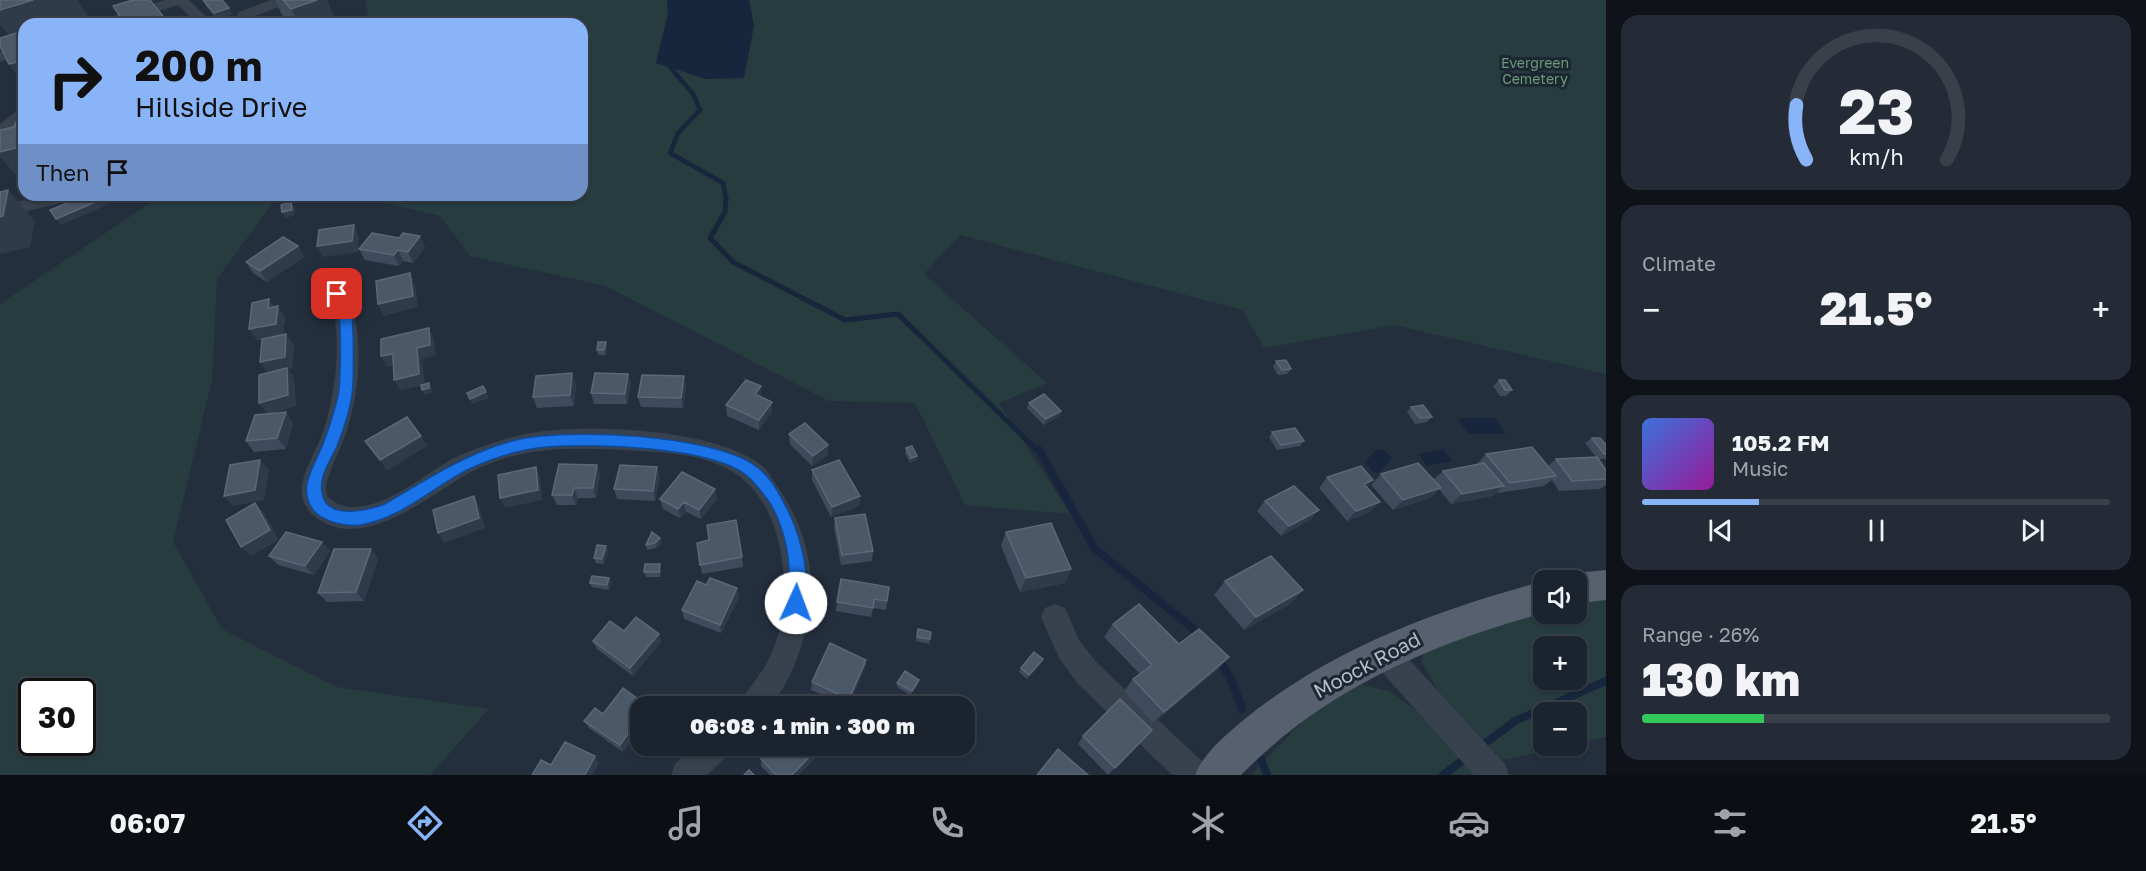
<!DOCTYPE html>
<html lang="en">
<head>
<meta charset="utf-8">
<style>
  body { margin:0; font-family:"Golos Text",sans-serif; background:#242b36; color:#f1f3f6; height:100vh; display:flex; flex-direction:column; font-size:22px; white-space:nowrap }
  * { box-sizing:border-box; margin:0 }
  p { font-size:20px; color:#a0a4aa }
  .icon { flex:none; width:33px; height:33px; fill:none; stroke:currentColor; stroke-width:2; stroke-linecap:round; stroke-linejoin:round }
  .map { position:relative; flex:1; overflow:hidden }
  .drawer { display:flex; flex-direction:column; gap:15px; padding:15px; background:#0f1319; width:540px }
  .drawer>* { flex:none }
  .hud { position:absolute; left:18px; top:18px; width:570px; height:183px; border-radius:18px; box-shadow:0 2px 4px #0004,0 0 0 2px #39404a; background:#8ab4f8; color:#111; overflow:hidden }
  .tools { position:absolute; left:1533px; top:570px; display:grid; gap:12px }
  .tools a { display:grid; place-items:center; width:54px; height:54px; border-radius:12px; background:#1b232e; box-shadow:0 2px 4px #0004,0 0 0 2px #39404a; font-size:30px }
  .speed { position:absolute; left:18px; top:678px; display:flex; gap:12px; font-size:30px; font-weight:700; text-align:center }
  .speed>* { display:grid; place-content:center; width:78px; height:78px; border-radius:50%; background:#1b232e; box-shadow:0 2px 4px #0004,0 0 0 2px #39404a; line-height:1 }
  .speed .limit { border:3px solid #111; border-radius:9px; background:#fff; color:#111 }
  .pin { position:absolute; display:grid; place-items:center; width:51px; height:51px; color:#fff; margin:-26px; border-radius:12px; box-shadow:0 3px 9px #0006 }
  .me { position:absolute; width:66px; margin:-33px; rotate:2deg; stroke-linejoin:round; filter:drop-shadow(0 0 4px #0008) }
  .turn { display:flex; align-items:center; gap:21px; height:126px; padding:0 18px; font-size:27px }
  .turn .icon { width:78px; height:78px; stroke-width:2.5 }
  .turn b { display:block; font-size:42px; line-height:51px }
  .then { display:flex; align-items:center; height:57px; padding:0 18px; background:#0003; gap:12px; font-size:22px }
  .big { font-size:45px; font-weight:800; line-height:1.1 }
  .drawer .card { flex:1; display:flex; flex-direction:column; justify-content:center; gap:9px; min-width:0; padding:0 21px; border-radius:18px; background:#242b36 }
  .drawer .dial { align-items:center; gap:0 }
  .dial svg { height:156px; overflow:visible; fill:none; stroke:#39404a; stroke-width:7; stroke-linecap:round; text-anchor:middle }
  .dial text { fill:#f1f3f6; stroke:none }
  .song { display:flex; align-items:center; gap:18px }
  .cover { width:72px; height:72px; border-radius:9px; background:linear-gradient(135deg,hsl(220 70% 55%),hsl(300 70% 35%)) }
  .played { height:6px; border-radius:3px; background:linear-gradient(90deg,#8ab4f8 25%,#39404a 25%) }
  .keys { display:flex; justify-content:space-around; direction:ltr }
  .heat { display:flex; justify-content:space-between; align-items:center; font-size:33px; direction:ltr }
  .charge { height:9px; border-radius:4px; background:linear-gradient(90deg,#34c759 26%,#39404a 0) }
  .trip { position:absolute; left:630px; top:696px; width:345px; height:60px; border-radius:18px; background:#1b232e; box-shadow:0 2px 4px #0004,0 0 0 2px #39404a; font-weight:800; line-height:60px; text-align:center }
  .menu { display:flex; height:96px; justify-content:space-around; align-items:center; background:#0b0e12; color:#a0a4aa }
  .menu .icon { width:42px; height:42px }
  .menu .selected { color:#8ab4f8 }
  .menu b { font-size:27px; color:#f1f3f6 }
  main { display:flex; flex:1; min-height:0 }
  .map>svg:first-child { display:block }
  .green { fill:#263c3f; fill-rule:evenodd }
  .water { fill:#17263c }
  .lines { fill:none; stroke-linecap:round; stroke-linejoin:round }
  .stream-far2 { stroke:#17263c; stroke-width:4.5 }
  .stream-far1 { stroke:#17263c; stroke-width:5 }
  .stream { stroke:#17263c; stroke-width:8 }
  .minor { fill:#38414e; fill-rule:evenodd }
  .major { fill:#56606e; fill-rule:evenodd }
  .wall { fill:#3f4b5c }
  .shaded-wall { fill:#2f3b4b }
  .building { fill:#4b5868; stroke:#5c6777; stroke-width:1.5 }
  .route { fill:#1a73e8; stroke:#114b97; stroke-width:1.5 }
  .labels { text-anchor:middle; stroke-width:6; stroke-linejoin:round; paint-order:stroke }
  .far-park-label { font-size:14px; fill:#6b9a76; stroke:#1d2633 }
  .near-street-label { font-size:20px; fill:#b4bcc9; stroke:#1d2633 }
</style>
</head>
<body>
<main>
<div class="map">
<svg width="1606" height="775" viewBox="0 0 1606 775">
  <rect width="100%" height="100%" fill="#242f3e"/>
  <path class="green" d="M365,0H667L668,14L656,63L670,67L754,26L749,0H1606V374L1394,325L1264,348L1242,310L960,235L924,274L1047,383L999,403L1070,514L965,505L915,403L829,401L606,286L470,256L440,216L356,196L339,195H582V24H370Z
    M162,195H279L217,279L212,380L173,542L222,629L337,687L489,709L430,775H0V304ZM32,692H82V742H32Z
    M1606,600V737L1577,744L1576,712H1544V746H1569L1502,760L1440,694L1422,662L1423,645L1543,609L1544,614H1576L1577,604ZM1544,646H1576V680H1544Z
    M1360,684L1391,692L1428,720L1478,775H1251L1313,710Z"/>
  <path class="water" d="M667,0H749L754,26L744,78L706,79L656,63L668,14Z
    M1458,418H1495L1505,434H1468Z
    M1377,449L1383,450L1392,458L1379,473L1372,471L1365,462Z
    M1443,449L1453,461L1427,466L1418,454Z"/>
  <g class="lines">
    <path class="stream-far2" d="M670,67L693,94L700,110L678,133L670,153L723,183L726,198"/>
    <path class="stream-far1" d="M726,197L725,212L710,238L733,262L845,320L898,314L1039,452"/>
    <path class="stream" d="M1039,450L1095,549L1201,635
      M1219,660L1231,679L1242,709
      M1480,747L1515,721L1606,681
      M1261,759L1267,775
      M1443,775L1467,757"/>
    <path class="minor" d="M165,0H189L213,24H197L178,5L118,24H95L98,21Z
      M271,0H292L290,3L249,18L244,19L237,15L239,12Z
      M24,44V54L0,62V52Z
      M24,109V122L6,136L0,137V124L18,110Z
      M45,195H78L76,199L0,218V206Z
      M337,287L344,289C366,326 360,391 347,430C341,449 330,467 326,487L327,496C362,531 424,473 456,457C478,447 502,439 525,434C583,423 714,428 761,465C768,470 772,479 777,486C802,521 815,563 810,606C805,643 793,677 771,706H738C744,694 752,686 759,675C769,662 776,644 780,628C791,577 781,499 731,471C700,452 656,452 621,450C585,448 548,447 513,456C498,460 483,466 469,473C428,496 359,557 312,514C304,507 300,495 302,485C305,466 317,450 323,432C335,398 345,327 327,294L330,289Z
      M1055,604L1065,608L1079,640L1098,664L1205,764L1209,775H1172L1078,684L1059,658L1041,617L1045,608Z
      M1383,639L1393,642L1505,764L1509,775H1474L1373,662L1369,652L1373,642Z
      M694,746H730L726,757L707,775H671L675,764Z"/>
    <path class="major" d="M1606,570V600L1576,604V580H1563L1564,578L1576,573Z
      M1544,581V613C1430,644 1324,690 1241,775H1195C1204,752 1227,734 1246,718C1333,648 1436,610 1544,581Z"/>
  </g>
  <path class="wall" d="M203,0L229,8L232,14L217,19L206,6Z
    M275,0H327L337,24H291L282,15Z
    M298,246L304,257L267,282L253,273L246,262Z
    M425,247L413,263L403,261L399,266L365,260L359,249Z
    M274,307L285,318L283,335L294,345L292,368L288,369L294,378L296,406L268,414L293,423L286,449L254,452L246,441L268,414L259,403L268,373L262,339L257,340Z
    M606,342L607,347L606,355H598L597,350Z
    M1276,361L1291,369L1287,374L1278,375L1273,367Z
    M628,374L631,384L627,404H594L591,393Z
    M1499,380L1512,390L1506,396H1500L1493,386Z
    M576,384L574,406L537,408L533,397Z
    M761,386V397L772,402V412L759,430L727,416L726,405Z
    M686,387L683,408L641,407L638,397Z
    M1029,403L1061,411L1059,416L1044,425L1027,408Z
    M1411,407L1432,417L1427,422L1415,424L1407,412Z
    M1272,432L1304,441L1300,446L1277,450L1269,437Z
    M789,434L828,455L812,466L790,444Z
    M1592,438L1606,445V459H1598L1606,470V485L1600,489L1559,491L1552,480L1544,486L1498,493L1497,492L1492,496L1451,504L1439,489L1430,498L1393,510L1371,485L1381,474L1433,480L1443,471L1476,465L1486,454L1548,466L1556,459L1596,457L1585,443Z
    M906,448L917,456L916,461L910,463L905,453Z
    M597,465L600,475L596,498H578L576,505H557L552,495Z
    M812,470L860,496L859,506L831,517L812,480Z
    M660,477L655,501L617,499L614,489Z
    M1327,477L1373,480L1367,487L1370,512L1347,521L1319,488Z
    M660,499H717L701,519L686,512L680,518L663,509Z
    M1265,501L1319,510L1310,520L1281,536L1257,511Z
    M835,518L873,551L872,561L841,565L834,528Z
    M1006,532L1071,569L1065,583L1020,592L1001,546Z
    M322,542L330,551L314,575L278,565L269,556Z
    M662,543L656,548L647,550L646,545Z
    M697,543L742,557L743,567L702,574Z
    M371,549L378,559L364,601L327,602L318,593Z
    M608,551L604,564L596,563L594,558Z
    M661,569L660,577H646L644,572Z
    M609,578L611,582L609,590L592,587L590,583Z
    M1225,581L1303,590L1290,604L1244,630L1214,595Z
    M889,587L886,610L873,608L871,617L836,611L837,602Z
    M739,597L721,633L684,619L682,610Z
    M1113,624L1179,644L1229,657L1217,670L1153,723L1124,691L1133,679L1140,674L1104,637Z
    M918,629L930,639L929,644L916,641Z
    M624,631L661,642L633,676L597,649L593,641Z
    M1043,659L1041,664L1027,679L1019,672L1021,668Z
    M866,660L865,668L848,706L811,690L812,682Z
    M919,680L918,684L910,695L897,687V683Z
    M623,688V752L589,728L584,721L603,714Z
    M1152,730L1108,775L1078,744L1083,736Z
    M819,747V754L798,775H770L761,766V759Z"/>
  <path class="shaded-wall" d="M33,0H77L89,18L70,24H24V38L13,41L0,24V10Z
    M317,0H327L337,24H299L291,9Z
    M229,8L232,14L217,19L214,13Z
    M163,16L167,24H125Z
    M24,60V84L9,64Z
    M24,146V182L22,183L0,157V152Z
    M8,190L35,221L30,247L0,254V217Z
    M109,195H121L107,205L61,225L56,219Z
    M291,202L295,208V215L286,218L282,212Z
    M354,225L359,237L358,252L323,257L317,246Z
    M420,236L425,247L413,263L408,252Z
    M298,246L304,257L267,282L260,271Z
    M398,250L403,261L399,266L394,255Z
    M410,273L415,284L418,307L384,316L378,304Z
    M269,299L276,310L268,308Z
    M278,306L285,318L283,335L257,340L249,329Z
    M429,328L434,340L436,356L422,359L425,385L400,390L394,380L417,348Z
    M286,334L294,345L292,368L288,369L294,378L296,406L268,414L259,403L268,373L260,362Z
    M606,342L607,347L606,355L604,350Z
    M393,354L399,365L387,367L381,356Z
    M572,373L576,384L574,406L570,395Z
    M628,374L631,384L627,404L625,394Z
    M684,376L686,387L683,408L681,398Z
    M429,383L432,388V393L425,395L422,390Z
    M761,386V397L755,405V394Z
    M486,392L489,398L472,404L470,399Z
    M772,402V412L759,430V420Z
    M1061,411L1059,416L1044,425L1046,419Z
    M286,412L293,423L286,449L277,438Z
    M421,436L427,446L387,471L380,460Z
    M828,445V455L812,466L813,456Z
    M917,456L916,461L910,463L911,458Z
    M260,460L269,470L264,500L233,506L224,496Z
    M597,465L600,475L596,498L593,488Z
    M536,467L540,477L542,500L505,508L500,498Z
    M657,467L660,477L655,501L653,491Z
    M1373,480L1364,490V484Z
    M1504,486L1492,496L1451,504L1462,494Z
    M574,488L578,498L576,505L572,495Z
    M1441,488L1430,498L1393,510L1403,500Z
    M715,489L717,499L701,519L699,510Z
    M474,496L479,506L485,528L444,543L438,533Z
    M860,496L859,506L831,517L832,507Z
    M684,502L686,512L680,518L678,509Z
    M1380,502L1370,512L1347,521L1356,511Z
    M255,503L264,513L279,540L251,556L241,547Z
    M1319,510L1310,520L1281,536L1289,526Z
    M660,538L662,543L656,548L655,543Z
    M322,542L330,551L314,575L305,566Z
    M606,546L608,551L604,564L602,559Z
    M371,549L378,559L364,601L356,592Z
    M1071,569L1065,583L1020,592L1026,578Z
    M609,578L611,582L609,590L607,585Z
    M737,588L739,597L721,633L720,625Z
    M1303,590L1290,604L1244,630L1256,617Z
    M659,634L661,642L633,676L630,668Z
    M1229,657L1217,670L1153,723L1164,712Z
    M1043,659L1041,664L1027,679L1029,675Z
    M866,660L865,668L848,706L849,699Z
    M640,717V729L623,752L620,745Z
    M819,747V754L798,775H792Z
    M595,756L599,763L593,775H585Z"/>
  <path class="building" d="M0,0H33L0,10Z
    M133,0H150L163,16L137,24H125L113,6Z
    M203,0H222L229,8L214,13Z
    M283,0H317L291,9Z
    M119,17L123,23L95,24Z
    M24,31V60L9,64L0,46V38Z
    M24,121V125L14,127L16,122Z
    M24,125V146L0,152V130Z
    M8,190L3,216L0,217V192Z
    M86,195H109L102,199L56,219L50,210Z
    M291,202L292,210L282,212L281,205Z
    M354,225L352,241L317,246L319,230Z
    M372,233L399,238L403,233L420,236L408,252L398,250L394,255L359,249Z
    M283,237L298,246L260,271L246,262Z
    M410,273L413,296L378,304L376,281Z
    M269,299L268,308L278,306L276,324L249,329L252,303Z
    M429,328L430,345L417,348L419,374L394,380L393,354L381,356V339Z
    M286,334L285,357L260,362L262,339Z
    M598,342H606L604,350H597Z
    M1286,360L1291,369L1282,370L1276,361Z
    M287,368L288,395L259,403V375Z
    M572,373L570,395L533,397L536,376Z
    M595,373L628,374L625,394L591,393Z
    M642,375L684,376L681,398L638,397Z
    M746,380L761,386L755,394L772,402L759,420L726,405Z
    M1499,380H1505L1512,390H1505Z
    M429,383V388L422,390L421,385Z
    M483,386L486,392L470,399L467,393Z
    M1044,394L1061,411L1046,419L1029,403Z
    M1423,405L1432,417L1420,418L1411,407Z
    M286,412L277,438L246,441L255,415Z
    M407,417L421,436L380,460L365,441Z
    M805,423L828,445L813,456L789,434Z
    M1295,428L1304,441L1281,445L1272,432Z
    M1592,438H1600L1606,445V454H1604Z
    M912,446L917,456L911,458L906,448Z
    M1532,447L1556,476L1510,483L1486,454Z
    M1597,457L1606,470V479L1572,481L1556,459Z
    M260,460L255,490L224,496L230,465Z
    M839,460L860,496L832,507L812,470Z
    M1418,463L1441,488L1403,500L1381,474Z
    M1484,463L1504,486L1462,494L1443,471Z
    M559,464L597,465L593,488H574L572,495H552Z
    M620,465L657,467L653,491L614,489Z
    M1361,466L1373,480L1364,484L1380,502L1356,511L1327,477Z
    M536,467L538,490L500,498L498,475Z
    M682,472L715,489L699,510L684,502L678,509L660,499Z
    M1294,486L1319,510L1289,526L1265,501Z
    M474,496L479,518L438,533L433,510Z
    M255,503L270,530L241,547L226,520Z
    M865,514L873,551L842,555L835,518Z
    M736,520L742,557L700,565L697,543L709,540L707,525Z
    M1051,523L1071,569L1026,578L1006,532Z
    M286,532L322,542L305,566L269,556Z
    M652,532L660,538L655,543L646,545Z
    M597,545L606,546L602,559L594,558Z
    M334,549H371L356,592L318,593Z
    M1271,556L1303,590L1256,617L1225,581Z
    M645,564H660L659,572H644Z
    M592,576L609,578L607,585L590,583Z
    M710,578L737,588L720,625L682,610L697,581L706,585Z
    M841,579L889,587L887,601L874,599L873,608L837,602Z
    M1139,604L1179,644L1199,629L1229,657L1164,712L1133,679L1152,665L1113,624Z
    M636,617L659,634L630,668L593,641L610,621L624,631Z
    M918,629L931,632L930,639L917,637Z
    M830,643L866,660L849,699L812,682Z
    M1034,652L1043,659L1029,675L1021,668Z
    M905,671L919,680L912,691L897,683Z
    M623,688L648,706H640V717L620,745L584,721L595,708L603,714Z
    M1120,699L1152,730L1115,768L1083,736Z
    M565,742L595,756L585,775H532L541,760L551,765Z
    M774,746H817L819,747L792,775H776L761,759Z
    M1058,749L1088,775H1037Z
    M749,770L754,775H744Z"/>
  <path class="route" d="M337,289L341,291C345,297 349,304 351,311C354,321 354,382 352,394C350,410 343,431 337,446C330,462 319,475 322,493C326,521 369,510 385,504C426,480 465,454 512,441C562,427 715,434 757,467C772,478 782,498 790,515C801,538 813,584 802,608L796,610L790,608C786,598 789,587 789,577C790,553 782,523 770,503C764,495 754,481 746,475C711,447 593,443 547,447C521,449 493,458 469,469C433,487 402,518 361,525C348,527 323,522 314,511C296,488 315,466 323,444C329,429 334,412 338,396C341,383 341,329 339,315C338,308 333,300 331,294Z"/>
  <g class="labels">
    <g class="far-park-label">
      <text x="1535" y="68">Evergreen<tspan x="1535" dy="16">Cemetery</tspan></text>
    </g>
    <g class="near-street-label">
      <text transform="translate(1367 665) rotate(-28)" y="7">Moock Road</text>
    </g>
  </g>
</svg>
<div class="tools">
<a><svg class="icon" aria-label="sound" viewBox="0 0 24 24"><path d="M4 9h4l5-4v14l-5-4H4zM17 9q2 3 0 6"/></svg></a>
<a>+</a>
<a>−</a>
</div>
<div class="speed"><div class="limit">30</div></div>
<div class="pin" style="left:337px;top:294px;background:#d93025"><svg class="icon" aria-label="arrive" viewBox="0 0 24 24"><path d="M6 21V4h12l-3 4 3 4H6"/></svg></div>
<svg class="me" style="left:796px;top:603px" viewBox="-20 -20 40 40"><circle r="19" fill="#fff"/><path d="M0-13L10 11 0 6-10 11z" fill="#1a73e8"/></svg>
<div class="trip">06:08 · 1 min · 300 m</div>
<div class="hud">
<div class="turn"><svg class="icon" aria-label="right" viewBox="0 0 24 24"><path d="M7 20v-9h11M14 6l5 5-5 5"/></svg><div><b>200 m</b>Hillside Drive</div></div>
<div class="then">Then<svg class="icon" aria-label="arrive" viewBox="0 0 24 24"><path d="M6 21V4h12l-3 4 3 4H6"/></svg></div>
</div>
</div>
<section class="drawer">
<div class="card dial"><svg viewBox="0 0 100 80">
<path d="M14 69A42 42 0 1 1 86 69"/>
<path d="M14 69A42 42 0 0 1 9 41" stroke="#8ab4f8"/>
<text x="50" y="56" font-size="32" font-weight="700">23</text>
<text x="50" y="72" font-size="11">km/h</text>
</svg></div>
<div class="card"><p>Climate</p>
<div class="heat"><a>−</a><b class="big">21.5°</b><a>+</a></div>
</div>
<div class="card">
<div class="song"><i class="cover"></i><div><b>105.2 FM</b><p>Music</p></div></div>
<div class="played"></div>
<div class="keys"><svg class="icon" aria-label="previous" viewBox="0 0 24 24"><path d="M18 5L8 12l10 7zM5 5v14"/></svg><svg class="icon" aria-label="pause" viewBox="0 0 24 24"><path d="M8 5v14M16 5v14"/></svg><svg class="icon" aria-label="next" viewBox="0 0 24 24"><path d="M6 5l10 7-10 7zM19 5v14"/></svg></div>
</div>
<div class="card"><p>Range · 26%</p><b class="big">130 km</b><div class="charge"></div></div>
</section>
</main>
<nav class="menu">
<b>06:07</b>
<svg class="icon selected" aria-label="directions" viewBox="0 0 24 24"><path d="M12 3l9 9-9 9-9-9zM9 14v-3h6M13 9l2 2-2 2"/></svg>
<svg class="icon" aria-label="music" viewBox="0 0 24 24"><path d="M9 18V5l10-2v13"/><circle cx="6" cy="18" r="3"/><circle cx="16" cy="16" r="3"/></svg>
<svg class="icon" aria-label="phone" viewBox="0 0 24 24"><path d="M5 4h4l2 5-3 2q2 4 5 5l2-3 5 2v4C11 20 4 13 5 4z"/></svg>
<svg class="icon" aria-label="climate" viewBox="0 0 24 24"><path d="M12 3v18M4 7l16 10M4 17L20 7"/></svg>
<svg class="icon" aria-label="car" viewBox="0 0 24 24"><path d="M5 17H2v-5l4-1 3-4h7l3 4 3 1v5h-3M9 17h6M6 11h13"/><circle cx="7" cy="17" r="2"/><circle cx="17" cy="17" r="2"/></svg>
<svg class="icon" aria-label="filters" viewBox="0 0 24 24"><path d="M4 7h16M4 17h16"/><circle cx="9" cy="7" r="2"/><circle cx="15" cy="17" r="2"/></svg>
<b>21.5°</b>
</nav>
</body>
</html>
